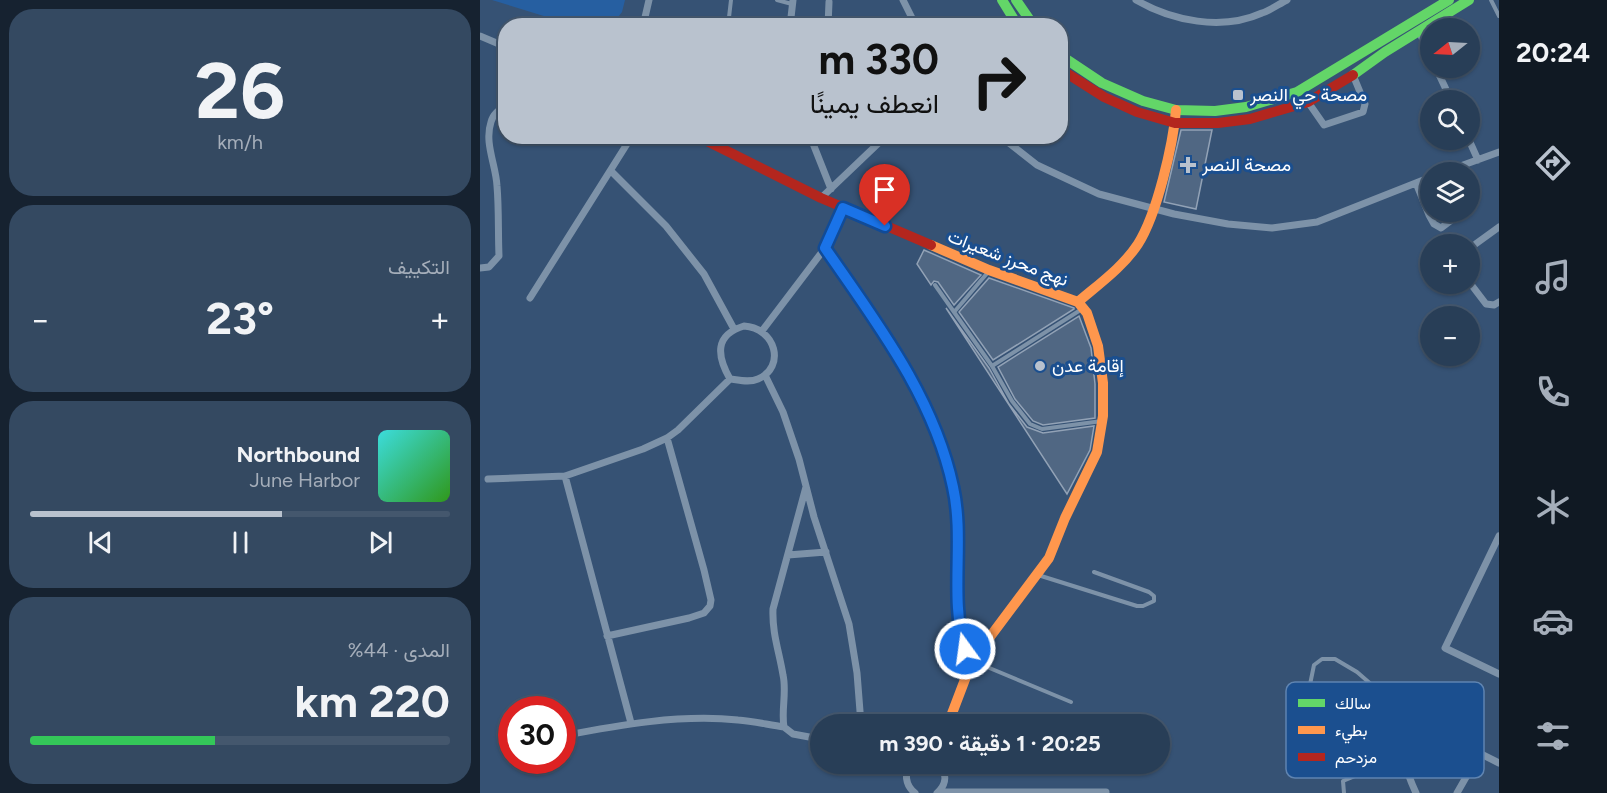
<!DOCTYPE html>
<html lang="ar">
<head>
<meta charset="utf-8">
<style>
  body { margin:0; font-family:Figtree,Vazirmatn,sans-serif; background:#344961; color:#f1f3f6; direction:rtl; height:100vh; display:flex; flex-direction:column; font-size:22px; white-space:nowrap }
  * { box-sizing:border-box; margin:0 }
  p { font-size:20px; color:#a5aeba }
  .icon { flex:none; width:33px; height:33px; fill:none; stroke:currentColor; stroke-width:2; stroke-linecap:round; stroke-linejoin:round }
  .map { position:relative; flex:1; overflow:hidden; direction:ltr }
  .side { display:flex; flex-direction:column; gap:9px; padding:9px; background:#162230; width:480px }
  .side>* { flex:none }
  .guide { position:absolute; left:18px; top:18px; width:570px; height:126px; border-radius:24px; box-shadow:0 2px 4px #0004,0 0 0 2px #44576d; direction:rtl; background:#b9c2ce; color:#111; overflow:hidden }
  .needle { width:39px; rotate:252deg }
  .controls { position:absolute; left:940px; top:18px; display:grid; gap:12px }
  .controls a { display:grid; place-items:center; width:60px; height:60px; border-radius:50%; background:#283e57; box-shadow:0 2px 4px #0004,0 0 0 2px #44576d; font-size:30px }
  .speed { position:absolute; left:18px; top:696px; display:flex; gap:12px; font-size:30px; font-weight:700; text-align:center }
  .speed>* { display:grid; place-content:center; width:78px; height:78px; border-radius:50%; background:#283e57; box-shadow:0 2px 4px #0004,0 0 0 2px #44576d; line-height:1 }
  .speed .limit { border:9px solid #d22; background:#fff; color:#111 }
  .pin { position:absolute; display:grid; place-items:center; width:51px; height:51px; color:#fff; margin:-62px -26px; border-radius:50% 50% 50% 0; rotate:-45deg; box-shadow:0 0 6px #0007 }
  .pin .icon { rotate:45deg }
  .me { position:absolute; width:66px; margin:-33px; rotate:346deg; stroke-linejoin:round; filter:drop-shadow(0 0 4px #0008) }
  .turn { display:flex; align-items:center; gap:21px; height:126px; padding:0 30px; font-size:27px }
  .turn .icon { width:78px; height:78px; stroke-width:2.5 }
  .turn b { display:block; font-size:42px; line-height:51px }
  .big { font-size:45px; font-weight:700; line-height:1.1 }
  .side .card { flex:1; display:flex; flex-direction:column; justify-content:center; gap:9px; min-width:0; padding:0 21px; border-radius:24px; background:#344961 }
  .side .dial { align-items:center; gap:0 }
  .dial b { font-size:78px; line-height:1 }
  .song { display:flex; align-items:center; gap:18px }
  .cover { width:72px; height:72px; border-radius:9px; background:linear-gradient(135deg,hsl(180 70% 55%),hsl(110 70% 35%)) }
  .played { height:6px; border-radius:3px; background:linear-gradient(90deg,#b9c2ce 60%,#44576d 60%) }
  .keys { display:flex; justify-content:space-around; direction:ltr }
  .heat { display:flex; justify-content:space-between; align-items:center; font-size:33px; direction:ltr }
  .charge { height:9px; border-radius:4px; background:linear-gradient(90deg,#34c759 44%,#44576d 0) }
  .trip { position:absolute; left:330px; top:714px; width:360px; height:60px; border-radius:30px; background:#283e57; box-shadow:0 2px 4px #0004,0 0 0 2px #44576d; font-weight:700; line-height:60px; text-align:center; direction:rtl }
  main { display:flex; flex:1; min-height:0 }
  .tab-bar { display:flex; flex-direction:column; width:108px; justify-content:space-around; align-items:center; background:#101923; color:#a5aeba }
  .tab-bar .icon { width:42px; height:42px }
  .tab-bar .active { color:#b9c2ce }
  .tab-bar b { font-size:27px; color:#f1f3f6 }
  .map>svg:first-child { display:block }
  .green { fill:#265fa1 }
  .building { fill:#506783; stroke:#92a2b6; stroke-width:1.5 }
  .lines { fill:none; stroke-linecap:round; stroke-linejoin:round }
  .lane { stroke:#7d92a8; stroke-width:4 }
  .street { stroke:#7d92a8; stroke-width:7 }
  .fast { stroke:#63d668; stroke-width:10 }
  .slow { stroke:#ff974d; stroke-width:10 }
  .jam { stroke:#b3261e; stroke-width:10 }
  .route-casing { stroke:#114b97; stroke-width:15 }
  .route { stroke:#1a73e8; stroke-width:10 }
  .poi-dot { fill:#b9c2ce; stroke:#1b4f8f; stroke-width:2 }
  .labels { text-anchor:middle; stroke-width:6; stroke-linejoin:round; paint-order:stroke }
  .poi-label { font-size:18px; fill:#fff; stroke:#1b4f8f; text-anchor:start }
  .street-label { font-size:18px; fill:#fff; stroke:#1b4f8f }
  .key { fill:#1b4f8f; stroke:#5f84b1; stroke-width:1.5 }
  .key-label { font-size:16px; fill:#fff }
</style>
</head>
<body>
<main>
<nav class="tab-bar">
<b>20:24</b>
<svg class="icon active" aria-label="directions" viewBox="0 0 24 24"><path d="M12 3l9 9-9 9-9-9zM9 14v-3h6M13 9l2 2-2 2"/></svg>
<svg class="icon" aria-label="music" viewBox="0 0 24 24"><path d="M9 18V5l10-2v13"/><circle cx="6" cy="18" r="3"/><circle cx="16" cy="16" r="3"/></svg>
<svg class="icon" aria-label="phone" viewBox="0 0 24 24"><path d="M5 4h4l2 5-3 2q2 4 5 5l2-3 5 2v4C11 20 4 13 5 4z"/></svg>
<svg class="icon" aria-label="climate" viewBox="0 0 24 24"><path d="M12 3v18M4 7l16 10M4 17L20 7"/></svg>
<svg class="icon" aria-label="car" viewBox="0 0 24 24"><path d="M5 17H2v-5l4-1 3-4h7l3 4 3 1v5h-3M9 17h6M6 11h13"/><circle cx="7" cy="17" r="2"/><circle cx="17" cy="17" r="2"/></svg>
<svg class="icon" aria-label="filters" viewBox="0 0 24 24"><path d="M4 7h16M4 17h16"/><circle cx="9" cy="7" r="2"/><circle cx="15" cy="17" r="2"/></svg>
</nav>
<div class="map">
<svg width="1019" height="793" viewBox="0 0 1019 793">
  <rect width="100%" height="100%" fill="#365274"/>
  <path class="green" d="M12,0H145L142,12L132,25H93Z"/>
  <path class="building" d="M701,130H732L716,209L684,202Z
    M444,250L501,275L474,305L458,282L454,281L451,285L437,264Z
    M509,278L594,308V309L513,360L479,312Z
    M466,308L509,368L529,404L547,427L563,433L614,426L610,450L587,494Z
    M599,316L611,348L615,384V418L563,425L553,421L535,399L518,367Z"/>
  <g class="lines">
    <path class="lane" d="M297,0L312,4
      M1011,0L1019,16
      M248,26L251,0
      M455,285L512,366L532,401L550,424L562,429L622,421
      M475,311L509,271
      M512,366L602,309
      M558,575L657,606H663L674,601V596L669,592L614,572
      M495,662L591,702
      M907,708C902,718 896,733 888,741C875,753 849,769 832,758C825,754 822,745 819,738L834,665L842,659H855L877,672L892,685L907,708L933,720
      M864,793L863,781L923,756"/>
    <path class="street" d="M423,0L436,26
      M656,0C692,21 742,31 782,13C791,10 799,4 807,0
      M163,26L169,0
      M310,26L313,0
      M348,26L349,2
      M939,31L951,58
      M0,36L26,47
      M956,68L971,100
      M828,102L844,125L883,112L885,104L873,75
      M330,136L351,189
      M520,136L557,165L619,194L694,214L748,224L792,228L837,222L951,177
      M989,140L998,160
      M131,171L186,226L224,274L254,329
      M964,172L1019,152
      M936,183L949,215L954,224L961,228L977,216
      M341,198L406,136
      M345,248C396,323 454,396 473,487C478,511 480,538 479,564C477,598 474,630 492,661
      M990,248L1019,227
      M0,268L9,267L19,256C18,233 19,209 17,186C16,165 4,143 11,122C13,114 19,110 26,105
      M990,283L1006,304L1014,305L1019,302
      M50,298L152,136
      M264,326C296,328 306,367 278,379C269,383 259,380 250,379C237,356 234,335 264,326Z
      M282,331L345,248L363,208
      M285,375L303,412L319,459L334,517L369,624L377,673L381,724
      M85,476L151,723
      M8,479L85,476L163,449L187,438L198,430L250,379
      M326,487L293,609C292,633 299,651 303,675C307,692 301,710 304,727L313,734L340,739
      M1019,536L965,648L1019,674
      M308,555L346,552
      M479,623L490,632L510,637
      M127,636L209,618L224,613L230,606L231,600L224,570L187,438
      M82,736C139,725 200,714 258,720C273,721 289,725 304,727
      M418,764L428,768
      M431,764C424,773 425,785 435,793
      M459,792H626
      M457,793C467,784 467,775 460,764
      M936,793C923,765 919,749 933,720L1019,763
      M977,793L989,772"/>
    <path class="fast" d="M522,0L538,26
      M536,0L554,26
      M580,55L622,83L663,101L696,110L735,111L766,107L817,92L969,0
      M873,75L905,52L989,0"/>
    <path class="slow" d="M451,245L509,270L598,302C619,284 643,267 658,244C677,214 693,145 696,110
      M468,724L492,661L569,558L585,518L617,452L623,416V383L618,346L607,313L598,302"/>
    <path class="jam" d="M580,69L624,97L657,112L695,123H738L770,119L828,102L873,75
      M217,136L341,198L451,245"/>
  </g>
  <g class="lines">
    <defs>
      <path id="route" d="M405,226L363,208L345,248C396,322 454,397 473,487C485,541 469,597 485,649"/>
    </defs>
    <use href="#route" class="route-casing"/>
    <use href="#route" class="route"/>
  </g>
  <g class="poi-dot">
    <rect x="752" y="89" width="12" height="12" rx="3"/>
    <path d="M705 156h6v6h6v6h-6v6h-6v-6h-6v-6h6z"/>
    <circle cx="560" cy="366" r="6"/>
  </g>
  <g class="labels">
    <g class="poi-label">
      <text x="770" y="101">مصحة حي النصر</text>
      <text x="722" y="171">مصحة النصر</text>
      <text x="572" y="372">إقامة عدن</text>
    </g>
    <g class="street-label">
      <text transform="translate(528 258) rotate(21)" y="6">نهج محرز شعيرات</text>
    </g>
  </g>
  <rect x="806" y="682" width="198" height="96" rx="9" class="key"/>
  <rect x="818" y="699" width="27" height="8" fill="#63d668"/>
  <rect x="818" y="726" width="27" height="8" fill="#ff974d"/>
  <rect x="818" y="753" width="27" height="8" fill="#b3261e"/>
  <g class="key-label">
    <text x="855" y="709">سالك</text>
    <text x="855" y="736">بطيء</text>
    <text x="855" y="763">مزدحم</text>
  </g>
</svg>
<div class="controls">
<a><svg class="needle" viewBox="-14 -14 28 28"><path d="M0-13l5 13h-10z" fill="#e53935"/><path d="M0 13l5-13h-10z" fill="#a5aeba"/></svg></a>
<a><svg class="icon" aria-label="search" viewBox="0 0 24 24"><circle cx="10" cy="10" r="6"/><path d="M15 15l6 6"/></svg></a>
<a><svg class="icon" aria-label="layers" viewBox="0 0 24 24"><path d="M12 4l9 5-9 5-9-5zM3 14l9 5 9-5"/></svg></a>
<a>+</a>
<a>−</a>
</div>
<div class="speed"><div class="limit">30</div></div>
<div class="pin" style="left:405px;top:226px;background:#d93025"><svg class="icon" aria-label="arrive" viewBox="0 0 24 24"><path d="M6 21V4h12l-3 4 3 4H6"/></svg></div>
<svg class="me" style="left:485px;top:649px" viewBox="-20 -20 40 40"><circle r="17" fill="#1a73e8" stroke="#fff" stroke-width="3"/><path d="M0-11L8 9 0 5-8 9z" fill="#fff"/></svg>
<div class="trip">20:25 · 1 دقيقة · 390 m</div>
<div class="guide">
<div class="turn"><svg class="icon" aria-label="right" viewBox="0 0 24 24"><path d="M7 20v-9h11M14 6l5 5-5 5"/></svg><div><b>330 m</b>انعطف يمينًا</div></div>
</div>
</div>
<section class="side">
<div class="card dial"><b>26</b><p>km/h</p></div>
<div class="card"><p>التكييف</p>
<div class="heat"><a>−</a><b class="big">23°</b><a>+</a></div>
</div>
<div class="card">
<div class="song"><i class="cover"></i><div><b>Northbound</b><p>June Harbor</p></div></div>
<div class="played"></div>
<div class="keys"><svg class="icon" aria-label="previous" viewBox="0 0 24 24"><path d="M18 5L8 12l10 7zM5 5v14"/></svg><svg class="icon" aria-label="pause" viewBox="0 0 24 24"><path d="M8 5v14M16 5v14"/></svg><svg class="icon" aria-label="next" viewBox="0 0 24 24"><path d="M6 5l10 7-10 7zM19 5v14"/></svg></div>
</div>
<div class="card"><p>المدى · 44%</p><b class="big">220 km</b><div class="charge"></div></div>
</section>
</main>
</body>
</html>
